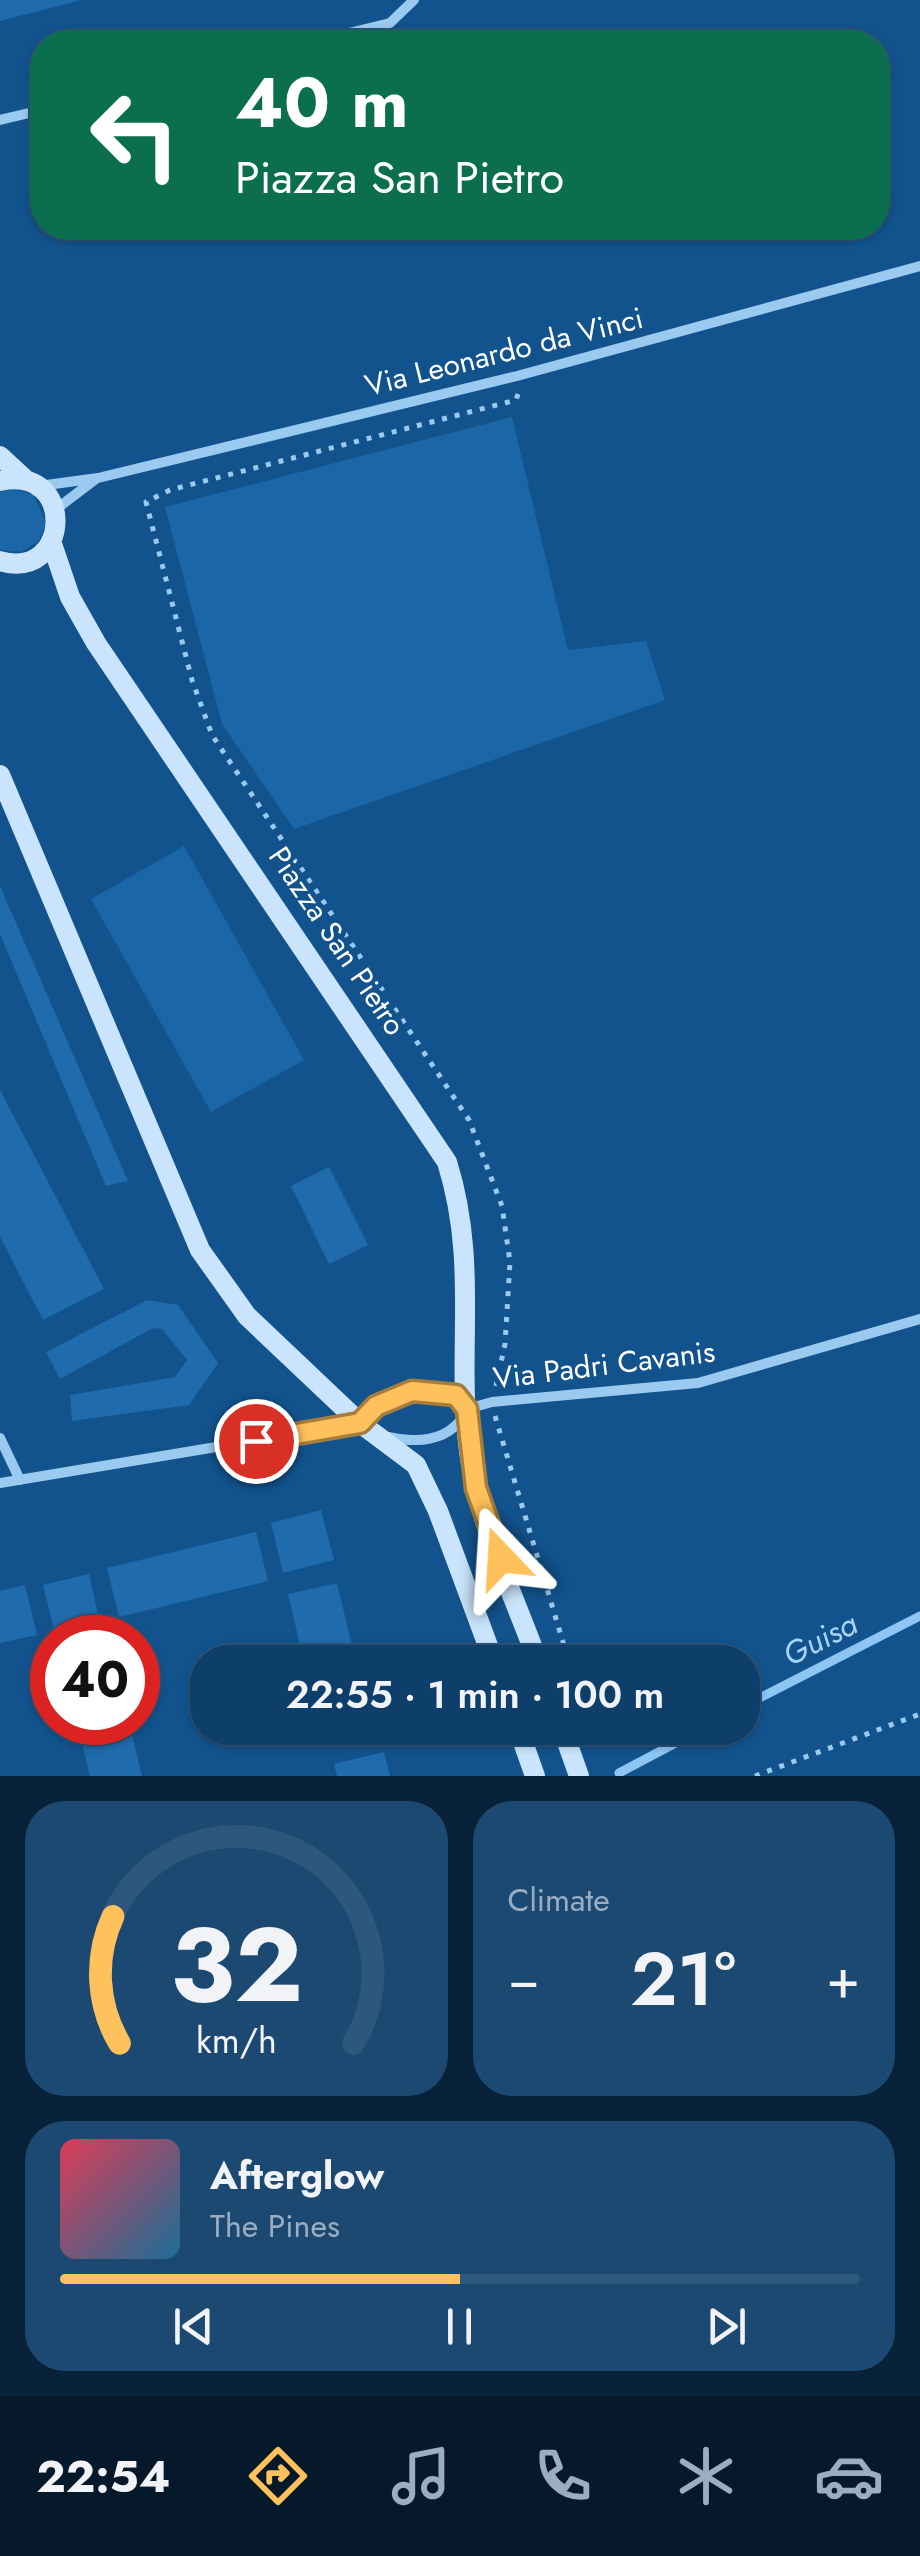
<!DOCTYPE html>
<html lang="en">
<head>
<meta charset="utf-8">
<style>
  body { margin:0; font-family:Jost,sans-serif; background:#1c4972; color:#f1f3f6; height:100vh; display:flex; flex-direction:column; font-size:38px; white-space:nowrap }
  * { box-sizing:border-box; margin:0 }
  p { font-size:32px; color:#9baec1 }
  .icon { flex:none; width:55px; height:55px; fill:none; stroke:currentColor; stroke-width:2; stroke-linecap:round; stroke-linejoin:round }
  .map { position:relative; height:1776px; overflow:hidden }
  .details { display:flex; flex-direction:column; gap:25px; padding:25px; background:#08223a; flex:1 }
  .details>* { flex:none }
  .banner { position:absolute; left:30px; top:30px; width:860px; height:210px; border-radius:40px; box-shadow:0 2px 8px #0004,0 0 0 2px #2e577e; background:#0b6e4f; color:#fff; overflow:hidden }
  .speed { position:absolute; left:30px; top:1615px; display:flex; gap:20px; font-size:50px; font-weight:700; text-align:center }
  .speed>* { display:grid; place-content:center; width:130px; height:130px; border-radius:50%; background:#0e3e6a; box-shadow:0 2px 8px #0004,0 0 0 2px #2e577e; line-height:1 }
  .speed .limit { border:15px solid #d22; background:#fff; color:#111 }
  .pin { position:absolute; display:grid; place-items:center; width:85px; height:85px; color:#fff; margin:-42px; border:5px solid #fff; border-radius:50%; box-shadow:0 2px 10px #0007 }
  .me { position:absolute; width:110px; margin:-55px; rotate:340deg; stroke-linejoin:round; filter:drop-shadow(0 0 8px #0008) }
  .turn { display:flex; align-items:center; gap:35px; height:210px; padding:0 40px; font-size:45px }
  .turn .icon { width:130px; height:130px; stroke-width:2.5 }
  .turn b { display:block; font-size:70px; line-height:85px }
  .big { font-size:75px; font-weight:600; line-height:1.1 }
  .details .card { flex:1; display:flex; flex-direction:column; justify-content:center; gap:15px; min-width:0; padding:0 35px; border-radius:40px; background:#1c4972 }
  .details .dial { align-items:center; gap:0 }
  .dial svg { height:260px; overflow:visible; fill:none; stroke:#2e577e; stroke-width:7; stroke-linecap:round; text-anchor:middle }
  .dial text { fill:#f1f3f6; stroke:none }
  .song { display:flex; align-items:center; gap:30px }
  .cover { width:120px; height:120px; border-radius:15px; background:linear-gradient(135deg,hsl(350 70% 55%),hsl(200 70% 35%)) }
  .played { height:10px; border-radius:5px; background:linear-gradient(90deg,#ffc15b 50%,#2e577e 50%) }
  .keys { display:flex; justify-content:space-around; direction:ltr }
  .heat { display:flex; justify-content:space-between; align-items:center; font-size:55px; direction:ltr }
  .details .tiles { flex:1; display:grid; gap:25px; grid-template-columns:1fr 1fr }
  .card:last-child { grid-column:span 2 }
  .trip { position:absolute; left:190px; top:1645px; width:570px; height:100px; border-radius:40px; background:#0e3e6a; box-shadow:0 2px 8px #0004,0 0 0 2px #2e577e; font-weight:600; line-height:100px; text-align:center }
  .dock { display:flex; height:160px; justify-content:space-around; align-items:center; background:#06192a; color:#9baec1 }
  .dock .icon { width:70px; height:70px }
  .dock .on { color:#ffc15b }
  .dock b { font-size:45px; color:#f1f3f6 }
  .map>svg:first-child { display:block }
  .green { fill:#1a66a7 }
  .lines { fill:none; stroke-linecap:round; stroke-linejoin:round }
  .stream { stroke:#8dc6f4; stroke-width:9 }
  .building { fill:#206bac }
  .path { stroke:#9bcaf1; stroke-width:5; stroke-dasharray:5 8; stroke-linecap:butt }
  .street { stroke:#9bcaf1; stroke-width:10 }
  .secondary { stroke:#c9e4fc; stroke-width:20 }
  .route-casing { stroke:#a67d3b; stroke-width:25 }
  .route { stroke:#ffc15b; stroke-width:18 }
  .labels { text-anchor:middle; stroke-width:10; stroke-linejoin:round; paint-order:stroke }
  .street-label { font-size:30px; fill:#fff; stroke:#12538d }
  .water-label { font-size:32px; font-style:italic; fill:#a7d4f8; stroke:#12538d }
</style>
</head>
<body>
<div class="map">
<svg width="920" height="1776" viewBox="0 0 920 1776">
  <rect width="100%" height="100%" fill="#12538d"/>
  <path class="green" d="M512,417L568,650L646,641L665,700L294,829L222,724L165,507Z
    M12,489L33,494L46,522L39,541L21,552L0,550V492Z
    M184,846L304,1060L211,1112L91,899Z"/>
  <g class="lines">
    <path class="stream" d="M742,1707L920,1616
      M619,1773L704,1728"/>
  </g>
  <path class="building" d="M0,0H78V1L0,21Z
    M0,886L128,1181L106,1186L0,934Z
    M0,1090L104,1289L43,1320L0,1237Z
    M329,1167L368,1245L329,1264L291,1186Z
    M147,1300L178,1305L218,1363L189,1405L72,1421L70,1395L175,1377L187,1360L162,1329L153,1328L60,1379L46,1352Z
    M321,1510L334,1560L283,1573L271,1523Z
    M256,1532L268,1581L119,1617L107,1568Z
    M89,1574L99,1619L54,1629L43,1585Z
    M337,1583L356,1662H304L288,1594Z
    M25,1585L37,1635L0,1643V1591Z
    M77,1722H129L142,1776H90Z
    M319,1728H371L373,1735L324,1747Z
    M384,1752L390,1776H337L334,1764Z"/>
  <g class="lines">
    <path class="path" d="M496,1386L505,1344L510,1262L502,1206L469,1120L212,735L192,680L146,502L170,490L516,400L518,394
      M495,1416L569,1662
      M755,1776L920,1714"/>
    <path class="street" d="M312,42L390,23L414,0
      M0,120L42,110
      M39,486L98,478L517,376L920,266
      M55,510L97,478
      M467,1409L492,1402L698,1383L920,1319
      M388,1437C416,1443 446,1442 463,1417
      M0,1438L20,1480
      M0,1483L360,1423C388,1394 416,1386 455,1395L464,1405"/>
    <path class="secondary" d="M0,456L26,480
      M0,481C77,464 71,582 0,561
      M51,541L70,597L96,643L447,1162C479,1264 456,1350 469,1451C478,1523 514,1595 538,1662
      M0,775L200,1250L247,1316L360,1423L416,1465L438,1511L494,1662
      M518,1728L535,1776
      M562,1728L579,1776"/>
  </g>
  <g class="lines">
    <defs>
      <path id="route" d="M256,1441L360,1423L376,1406L412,1391L456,1395L467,1409L476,1488L501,1558"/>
    </defs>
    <use href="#route" class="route-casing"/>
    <use href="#route" class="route"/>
  </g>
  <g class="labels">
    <g class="street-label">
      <text transform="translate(504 352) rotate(-14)" y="10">Via Leonardo da Vinci</text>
      <text transform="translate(337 941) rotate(56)" y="10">Piazza San Pietro</text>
      <text transform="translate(604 1365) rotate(-7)" y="10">Via Padri Cavanis</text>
    </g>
    <g class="water-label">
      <text transform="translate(820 1639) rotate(-27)" y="11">Guisa</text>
    </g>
  </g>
</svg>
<div class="speed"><div class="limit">40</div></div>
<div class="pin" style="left:256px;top:1441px;background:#d93025"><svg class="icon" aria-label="arrive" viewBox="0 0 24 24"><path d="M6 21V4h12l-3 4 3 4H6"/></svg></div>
<svg class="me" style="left:501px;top:1558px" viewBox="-20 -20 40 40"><path d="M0-17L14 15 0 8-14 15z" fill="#ffc15b" stroke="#fff" stroke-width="4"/></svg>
<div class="trip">22:55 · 1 min · 100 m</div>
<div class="banner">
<div class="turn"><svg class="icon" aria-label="left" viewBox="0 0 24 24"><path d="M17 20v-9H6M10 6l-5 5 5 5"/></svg><div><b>40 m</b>Piazza San Pietro</div></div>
</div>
</div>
<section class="details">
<div class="tiles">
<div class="card dial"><svg viewBox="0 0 100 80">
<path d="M14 69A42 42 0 1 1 86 69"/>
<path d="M14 69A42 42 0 0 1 12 30" stroke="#ffc15b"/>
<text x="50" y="56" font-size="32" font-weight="700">32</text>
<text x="50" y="72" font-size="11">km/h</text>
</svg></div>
<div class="card"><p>Climate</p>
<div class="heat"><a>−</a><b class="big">21°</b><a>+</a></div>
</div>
<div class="card">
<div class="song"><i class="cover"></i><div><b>Afterglow</b><p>The Pines</p></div></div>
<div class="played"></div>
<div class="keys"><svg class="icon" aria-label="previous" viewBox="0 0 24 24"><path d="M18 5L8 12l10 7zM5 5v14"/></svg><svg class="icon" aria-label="pause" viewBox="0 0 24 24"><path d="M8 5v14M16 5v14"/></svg><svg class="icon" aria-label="next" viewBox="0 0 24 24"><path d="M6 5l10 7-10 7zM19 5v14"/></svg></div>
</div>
</div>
</section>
<nav class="dock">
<b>22:54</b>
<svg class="icon on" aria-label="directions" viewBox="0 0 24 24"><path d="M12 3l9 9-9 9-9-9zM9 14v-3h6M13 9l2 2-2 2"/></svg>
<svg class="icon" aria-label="music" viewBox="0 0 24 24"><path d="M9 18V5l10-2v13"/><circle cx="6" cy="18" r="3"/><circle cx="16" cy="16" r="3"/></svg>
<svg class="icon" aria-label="phone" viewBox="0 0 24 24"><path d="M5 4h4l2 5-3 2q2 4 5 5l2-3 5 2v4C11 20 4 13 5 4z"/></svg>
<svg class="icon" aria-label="climate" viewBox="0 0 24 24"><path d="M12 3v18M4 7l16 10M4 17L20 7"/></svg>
<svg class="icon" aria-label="car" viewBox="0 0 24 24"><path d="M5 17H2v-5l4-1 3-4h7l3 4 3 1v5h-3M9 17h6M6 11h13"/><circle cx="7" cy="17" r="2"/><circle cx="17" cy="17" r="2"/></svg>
</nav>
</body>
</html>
